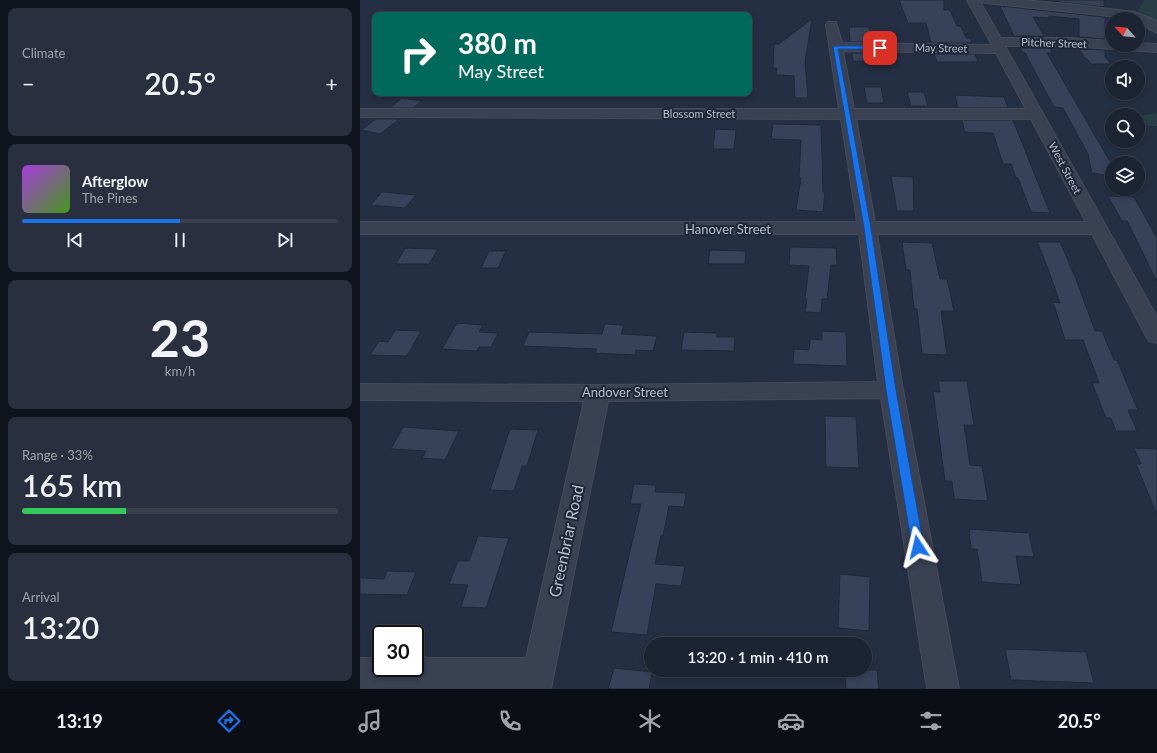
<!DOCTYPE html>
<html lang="en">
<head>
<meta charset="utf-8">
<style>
  body { margin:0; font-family:Lato,sans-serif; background:#292f3e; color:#f1f3f6; height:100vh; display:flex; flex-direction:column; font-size:15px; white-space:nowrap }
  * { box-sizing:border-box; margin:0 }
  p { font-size:13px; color:#a0a4ac }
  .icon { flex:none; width:22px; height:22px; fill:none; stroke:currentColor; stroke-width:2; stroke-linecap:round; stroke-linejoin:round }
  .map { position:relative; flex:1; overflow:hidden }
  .sheet { display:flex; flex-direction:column; gap:8px; padding:8px; background:#0f131c; width:360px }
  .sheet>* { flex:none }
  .banner { position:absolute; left:12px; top:12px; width:380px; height:84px; border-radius:8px; box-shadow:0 2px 6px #0003,0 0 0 1px #3a404d; background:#00695c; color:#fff; overflow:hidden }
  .needle { width:26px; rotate:297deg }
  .fabs { position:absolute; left:745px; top:12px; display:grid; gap:8px }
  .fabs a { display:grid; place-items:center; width:40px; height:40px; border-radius:50%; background:#1c2332; box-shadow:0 2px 6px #0003,0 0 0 1px #3a404d; font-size:20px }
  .speed { position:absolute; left:12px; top:625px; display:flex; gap:8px; font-size:20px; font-weight:700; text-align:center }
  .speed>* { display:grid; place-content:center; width:52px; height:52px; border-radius:50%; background:#1c2332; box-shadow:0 2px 6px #0003,0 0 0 1px #3a404d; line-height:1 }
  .speed .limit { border:2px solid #111; border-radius:6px; background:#fff; color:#111 }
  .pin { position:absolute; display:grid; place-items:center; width:34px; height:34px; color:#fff; margin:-17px; border-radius:8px; box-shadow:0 2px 6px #0006 }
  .me { position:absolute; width:44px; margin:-22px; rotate:350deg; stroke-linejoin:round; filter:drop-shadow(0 0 3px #0008) }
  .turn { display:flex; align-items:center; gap:14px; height:84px; padding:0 20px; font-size:18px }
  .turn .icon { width:52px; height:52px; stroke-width:2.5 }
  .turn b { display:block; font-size:28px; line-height:34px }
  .big { font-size:30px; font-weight:600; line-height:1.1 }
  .sheet .tile { flex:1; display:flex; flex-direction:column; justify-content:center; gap:6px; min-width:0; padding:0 14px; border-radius:8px; background:#292f3e }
  .sheet .dial { align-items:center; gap:0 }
  .dial b { font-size:52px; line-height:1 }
  .song { display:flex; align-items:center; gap:12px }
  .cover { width:48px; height:48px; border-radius:6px; background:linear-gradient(135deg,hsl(280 70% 55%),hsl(100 70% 35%)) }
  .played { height:4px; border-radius:2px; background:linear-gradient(90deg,#1a73e8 50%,#3a404d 50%) }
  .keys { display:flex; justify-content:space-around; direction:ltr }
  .heat { display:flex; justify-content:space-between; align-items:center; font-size:22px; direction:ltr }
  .charge { height:6px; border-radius:3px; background:linear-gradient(90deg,#34c759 33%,#3a404d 0) }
  .trip { position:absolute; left:284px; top:637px; width:228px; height:40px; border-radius:20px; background:#1c2332; box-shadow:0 2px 6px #0003,0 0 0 1px #3a404d; font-weight:600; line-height:40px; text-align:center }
  .menu { display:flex; height:64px; justify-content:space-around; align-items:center; background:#0b0e14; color:#a0a4ac }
  .menu .icon { width:28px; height:28px }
  .menu .active { color:#1a73e8 }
  .menu b { font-size:18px; color:#f1f3f6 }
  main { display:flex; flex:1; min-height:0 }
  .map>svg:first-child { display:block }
  .green { fill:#273e44 }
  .building { fill:#37425a; stroke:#20283a }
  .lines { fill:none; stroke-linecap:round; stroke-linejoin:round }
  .minor-casing { stroke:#434a5c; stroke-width:2 }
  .minor { fill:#3a4153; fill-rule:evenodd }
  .route { fill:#1a73e8; stroke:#114b97 }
  .labels { text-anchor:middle; stroke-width:4; stroke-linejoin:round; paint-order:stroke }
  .far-street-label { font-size:11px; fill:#b7bdcd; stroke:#1e2638 }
  .street-label { font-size:13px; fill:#b7bdcd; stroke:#1e2638 }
  .near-street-label { font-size:16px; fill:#b7bdcd; stroke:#1e2638 }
</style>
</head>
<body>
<main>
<section class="sheet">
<div class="tile"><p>Climate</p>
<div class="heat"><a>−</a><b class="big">20.5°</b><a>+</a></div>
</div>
<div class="tile">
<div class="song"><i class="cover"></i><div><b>Afterglow</b><p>The Pines</p></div></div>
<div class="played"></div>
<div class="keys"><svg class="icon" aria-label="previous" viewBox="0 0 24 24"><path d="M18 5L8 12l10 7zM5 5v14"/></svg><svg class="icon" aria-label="pause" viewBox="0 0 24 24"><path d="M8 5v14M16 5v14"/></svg><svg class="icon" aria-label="next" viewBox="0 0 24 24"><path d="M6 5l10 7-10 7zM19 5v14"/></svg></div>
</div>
<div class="tile dial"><b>23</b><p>km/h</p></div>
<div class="tile"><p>Range · 33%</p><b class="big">165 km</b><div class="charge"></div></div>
<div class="tile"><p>Arrival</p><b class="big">13:20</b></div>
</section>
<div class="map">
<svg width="797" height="689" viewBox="0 0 797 689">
  <rect width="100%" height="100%" fill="#252f43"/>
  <path class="green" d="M785,0H797V20L777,11Z
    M797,113V126H786L783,123L778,121V116Z"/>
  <path class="building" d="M539,0H584V10H590L597,26H601L606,38H610L612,43H571L566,23H548Z
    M680,0H744V7L709,3Z
    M640,6L745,17V39L719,37V19L689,16V18L673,17L684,36H654Z
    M452,19L445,62L448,98H435L434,76L416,75L417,68H413L414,44H419Z
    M489,27H509L512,42H490Z
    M660,48H690L692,53H687L752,165V176L732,173L728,154L703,108L694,107L665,53L662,52Z
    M719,49L745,50V57L751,64H731L727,59L725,58Z
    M492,53H514L516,62L493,61Z
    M574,54H615L618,62H577Z
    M504,87H521L524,103H507Z
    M547,92H564L568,106H551Z
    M595,95L644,97L648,108H598Z
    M42,98L62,101L53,108H30Z
    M16,119H40L20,134L1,130Z
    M602,120H653L690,213L671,212L658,178H656L651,164H643L633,133L605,132Z
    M413,124L461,125L463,192H465L463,212L436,210L441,178H439L441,140L411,139Z
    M355,129L376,130L374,149H353Z
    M531,176L553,177L554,211H537Z
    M22,192L56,195L45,208L11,205Z
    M748,196L774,197L797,238V282L767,221H762Z
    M542,242L572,243L580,279H587L594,311H581L587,355L562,354L557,309H554L550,270H546Z
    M677,242H700L716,279L735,331H742L754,360H757L778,410H768L777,431H756L751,418H746L732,383H739L723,340H705L693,302L700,303L687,266Z
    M430,247L476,248L477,265H471L467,299H462L461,313L445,312L447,299L445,298L449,266L429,265Z
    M45,248L78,249L69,264H36Z
    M350,250L386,251L385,264H348Z
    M129,251H146L138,268H121Z
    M97,323L123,325L119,332L138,333L131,347H119L117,351L82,349Z
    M245,324L264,325L261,334L297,336L293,351L276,350L275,355L235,353L237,349L163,346L169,332L242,334Z
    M35,330L61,331L47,356L10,355L19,341L28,342Z
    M462,331L486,332L487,366L433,364L434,349L449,350L450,339L462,340Z
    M324,332L357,333V337H375L374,351L321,350Z
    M578,381H607L614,425H604L610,465L622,466L628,501L594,499L592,481H585L573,391L580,392Z
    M465,416L496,417L499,468L466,467Z
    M43,427L99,431L85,460L62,458L66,451L31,449Z
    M150,429L178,430L167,466H162L154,491L130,490Z
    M774,448L797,449V515L776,464H781Z
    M274,484L296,485L295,492L326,493L324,507L309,506L303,536H301L295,564L325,566L321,586L296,584L287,635L251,632L281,504H270Z
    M609,529L669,533L674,557L656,556L661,585L622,582L617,549H611Z
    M118,536L149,538L126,608L101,607L108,585L89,584L98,561H109Z
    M27,571L56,572L47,595L0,594V578L24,579Z
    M480,574L510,577L509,631L478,628Z
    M645,649L726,652L734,683L651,680Z
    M254,668L292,672L289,689H248Z
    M485,670H517L519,689H486Z"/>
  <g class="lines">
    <defs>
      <path id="minor" d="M607,0H619L641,38H709L752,41V45H778V43L797,44V52L709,46H645L797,317V343L789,341L786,336L732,234H517L543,390L599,689H567L521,398L248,401L191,689H0V658H21V668H55V658H166L224,401L0,400V384L238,385L518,382L499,234H0V222H497L481,119L0,117V109H479L466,25L468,22H476L482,43L632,45ZM483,51L636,53L666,109H494ZM496,119H671L726,222H515Z
        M619,0H662L709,4L774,12L795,20L797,22V33C791,31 785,25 778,22V19L625,3L621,2Z"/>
    </defs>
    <use href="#minor" class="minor-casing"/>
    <use href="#minor" class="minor"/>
  </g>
  <path class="route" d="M475,46H520L523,48L520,49H478L511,228L536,390L564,547L562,551L558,552L554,551L552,547L526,390L504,228L473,47Z"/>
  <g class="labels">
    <g class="far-street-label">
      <text transform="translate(694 43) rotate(2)" y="4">Pitcher Street</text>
      <text transform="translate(581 48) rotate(1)" y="4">May Street</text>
      <text x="339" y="118">Blossom Street</text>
      <text transform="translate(705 168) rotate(62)" y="4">West Street</text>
    </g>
    <g class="street-label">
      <text x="368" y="234">Hanover Street</text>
      <text x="265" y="397">Andover Street</text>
    </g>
    <g class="near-street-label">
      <text transform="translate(206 541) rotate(-78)" y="6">Greenbriar Road</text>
    </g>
  </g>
</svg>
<div class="fabs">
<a><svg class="needle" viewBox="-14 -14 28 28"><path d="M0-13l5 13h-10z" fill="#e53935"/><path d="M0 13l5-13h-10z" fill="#a0a4ac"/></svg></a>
<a><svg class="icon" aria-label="sound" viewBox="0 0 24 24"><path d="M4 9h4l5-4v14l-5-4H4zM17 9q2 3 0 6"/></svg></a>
<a><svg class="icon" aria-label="search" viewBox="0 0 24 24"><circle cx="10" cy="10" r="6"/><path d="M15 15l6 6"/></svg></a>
<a><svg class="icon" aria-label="layers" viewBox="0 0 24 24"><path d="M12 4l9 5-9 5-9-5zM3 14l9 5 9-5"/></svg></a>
</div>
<div class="speed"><div class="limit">30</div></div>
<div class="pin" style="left:520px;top:48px;background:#d93025"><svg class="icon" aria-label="arrive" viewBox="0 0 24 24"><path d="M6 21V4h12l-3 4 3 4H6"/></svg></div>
<svg class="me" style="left:558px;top:547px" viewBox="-20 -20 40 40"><path d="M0-17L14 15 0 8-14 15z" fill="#1a73e8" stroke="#fff" stroke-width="4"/></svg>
<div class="trip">13:20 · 1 min · 410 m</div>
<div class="banner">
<div class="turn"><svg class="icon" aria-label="right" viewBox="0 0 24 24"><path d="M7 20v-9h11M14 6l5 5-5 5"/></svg><div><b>380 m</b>May Street</div></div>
</div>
</div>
</main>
<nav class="menu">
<b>13:19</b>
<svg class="icon active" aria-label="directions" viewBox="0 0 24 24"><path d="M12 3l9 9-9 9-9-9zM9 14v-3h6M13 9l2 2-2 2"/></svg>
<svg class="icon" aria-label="music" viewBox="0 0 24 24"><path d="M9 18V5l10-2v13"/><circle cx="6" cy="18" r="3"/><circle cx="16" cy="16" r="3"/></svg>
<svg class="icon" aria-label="phone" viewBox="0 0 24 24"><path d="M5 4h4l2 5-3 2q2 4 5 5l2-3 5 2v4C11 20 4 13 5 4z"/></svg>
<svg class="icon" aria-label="climate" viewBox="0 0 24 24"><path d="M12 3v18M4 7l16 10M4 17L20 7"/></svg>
<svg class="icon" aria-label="car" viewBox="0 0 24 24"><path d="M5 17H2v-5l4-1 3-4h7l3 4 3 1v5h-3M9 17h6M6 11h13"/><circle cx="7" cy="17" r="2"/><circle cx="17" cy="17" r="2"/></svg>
<svg class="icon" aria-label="filters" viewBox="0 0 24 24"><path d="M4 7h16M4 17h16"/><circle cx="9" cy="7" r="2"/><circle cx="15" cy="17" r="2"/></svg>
<b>20.5°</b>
</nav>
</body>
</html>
